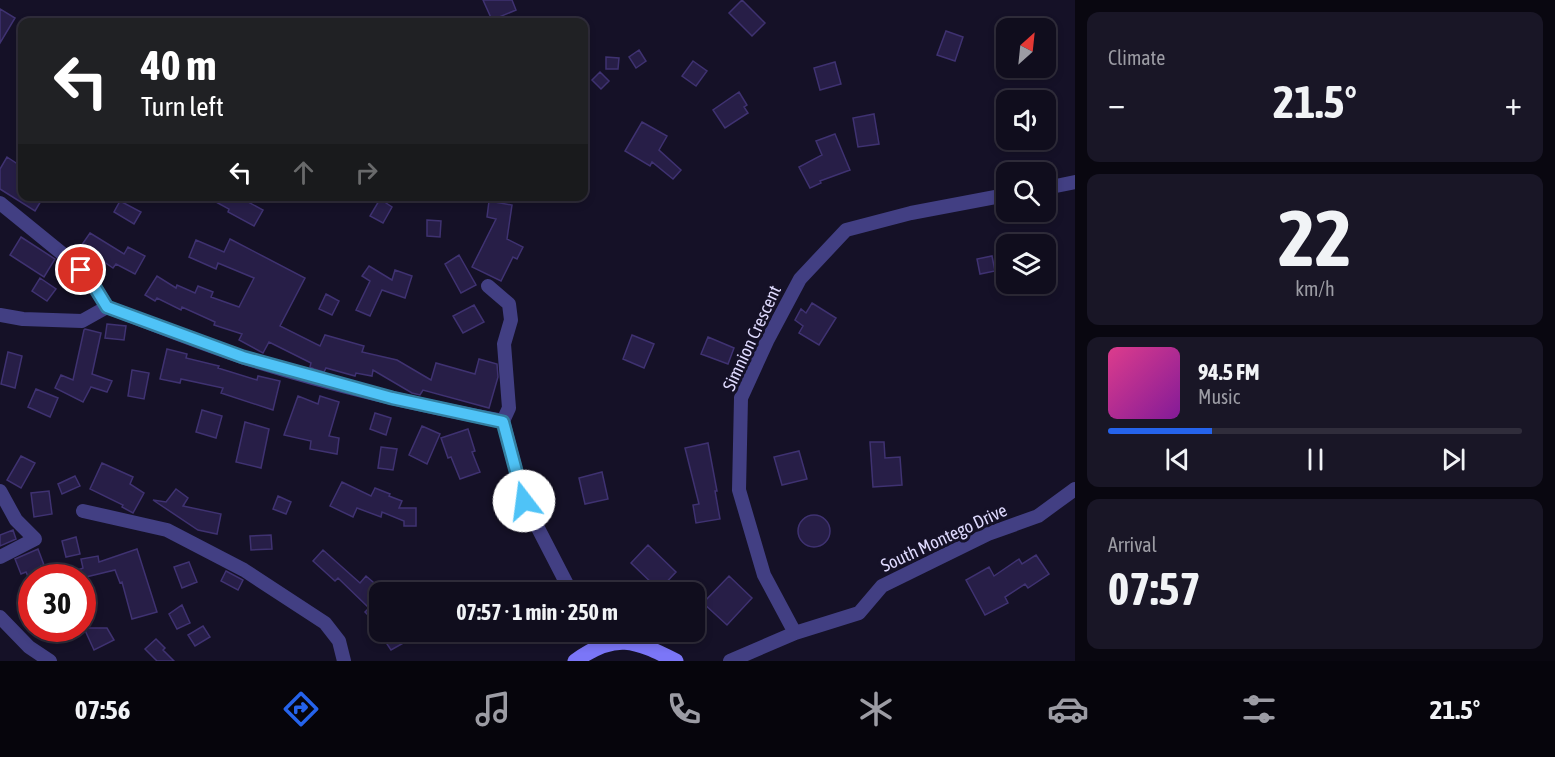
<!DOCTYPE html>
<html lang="en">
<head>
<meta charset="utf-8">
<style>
  body { margin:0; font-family:"Asap Condensed",sans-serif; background:#191626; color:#f1f3f6; height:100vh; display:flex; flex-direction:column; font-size:22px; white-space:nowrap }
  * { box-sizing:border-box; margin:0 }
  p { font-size:20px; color:#9c9ca4 }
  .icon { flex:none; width:33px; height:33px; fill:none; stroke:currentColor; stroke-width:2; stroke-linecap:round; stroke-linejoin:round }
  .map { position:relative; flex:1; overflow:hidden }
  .drawer { display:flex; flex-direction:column; gap:12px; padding:12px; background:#090710; width:480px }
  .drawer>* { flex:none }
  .guide { position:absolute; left:18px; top:18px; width:570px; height:183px; border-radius:12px; box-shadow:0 3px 9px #0003,0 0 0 2px #302d3b; background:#202124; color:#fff; overflow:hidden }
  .needle { width:39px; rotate:27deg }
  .fabs { position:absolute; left:996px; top:18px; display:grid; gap:12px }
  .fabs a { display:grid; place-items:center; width:60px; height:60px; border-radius:12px; background:#100d1d; box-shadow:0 3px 9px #0003,0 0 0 2px #302d3b; font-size:30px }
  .speed { position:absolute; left:18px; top:564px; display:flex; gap:12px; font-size:30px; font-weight:700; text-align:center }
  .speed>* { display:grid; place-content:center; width:78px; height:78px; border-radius:50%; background:#100d1d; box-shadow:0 3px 9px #0003,0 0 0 2px #302d3b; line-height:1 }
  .speed .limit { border:9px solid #d22; background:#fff; color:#111 }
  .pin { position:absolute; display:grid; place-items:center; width:51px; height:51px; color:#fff; margin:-26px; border:3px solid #fff; border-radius:50%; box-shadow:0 2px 6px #0007 }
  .me { position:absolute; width:66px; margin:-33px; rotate:345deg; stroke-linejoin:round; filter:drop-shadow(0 0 4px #0008) }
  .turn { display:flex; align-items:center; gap:21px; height:126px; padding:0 24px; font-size:27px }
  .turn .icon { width:78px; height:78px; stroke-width:2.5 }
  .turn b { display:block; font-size:42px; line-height:51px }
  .lanes { display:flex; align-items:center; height:57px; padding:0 24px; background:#0003; justify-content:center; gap:30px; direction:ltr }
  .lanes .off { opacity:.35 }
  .big { font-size:45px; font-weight:700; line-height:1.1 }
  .drawer .tile { flex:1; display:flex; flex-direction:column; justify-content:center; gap:9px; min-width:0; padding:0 21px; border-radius:12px; background:#191626 }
  .drawer .dial { align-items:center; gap:0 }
  .dial b { font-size:78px; line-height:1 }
  .song { display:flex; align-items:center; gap:18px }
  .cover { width:72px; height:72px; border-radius:9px; background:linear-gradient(135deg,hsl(330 70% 55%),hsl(290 70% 35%)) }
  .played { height:6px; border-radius:3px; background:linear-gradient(90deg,#2563eb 25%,#302d3b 25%) }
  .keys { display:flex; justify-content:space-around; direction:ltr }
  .heat { display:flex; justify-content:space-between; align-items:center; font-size:33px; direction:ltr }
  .trip { position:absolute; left:369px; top:582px; width:336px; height:60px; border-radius:12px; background:#100d1d; box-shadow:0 3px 9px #0003,0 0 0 2px #302d3b; font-weight:700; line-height:60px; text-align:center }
  .tabs { display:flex; height:96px; justify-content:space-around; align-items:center; background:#06050c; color:#9c9ca4 }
  .tabs .icon { width:42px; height:42px }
  .tabs .current { color:#2563eb }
  .tabs b { font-size:27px; color:#f1f3f6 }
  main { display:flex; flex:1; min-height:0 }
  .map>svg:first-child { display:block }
  .building { fill:#271e47; stroke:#3f3271; stroke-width:1.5 }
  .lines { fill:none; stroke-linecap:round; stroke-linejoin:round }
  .street { stroke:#423f83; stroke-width:14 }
  .secondary { stroke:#7b76f7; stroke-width:15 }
  .route-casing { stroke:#337fa1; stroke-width:15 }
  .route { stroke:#4fc3f7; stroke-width:10 }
  .labels { text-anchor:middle; stroke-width:6; stroke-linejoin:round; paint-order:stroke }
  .street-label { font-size:18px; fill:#ded9fd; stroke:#151127 }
</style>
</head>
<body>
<main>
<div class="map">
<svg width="1075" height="661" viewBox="0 0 1075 661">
  <rect width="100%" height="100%" fill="#151127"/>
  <path class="building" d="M483,0H512L516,10L492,20Z
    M742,0L765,23L752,36L729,13Z
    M0,9L15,18L0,43Z
    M946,31L963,37L955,61L937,55Z
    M639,50L646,61L636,68L629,57Z
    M606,57L619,58L618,69H606Z
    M693,61L707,71L696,86L682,76Z
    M835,62L841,84L820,90L814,68Z
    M600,72L609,81L601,89L592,80Z
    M739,92L747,105L744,107L748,113L725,128L713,110Z
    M874,114L879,144L858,147L853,118Z
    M642,122L667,136L659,150L681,170L673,179L652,162L650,166L625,151Z
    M835,134L850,170L820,181L821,183L810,188L799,167L822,155L816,141Z
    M7,157L22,167V196H44L35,211L0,189V169Z
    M205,196H237L263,210L254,226L228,212L229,209Z
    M380,199L392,207L383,223L370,216Z
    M120,201L141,212L134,224L114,212Z
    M489,201L512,205L507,239L523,247L517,259L513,257L501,281L472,267L496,219L487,217Z
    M427,220L441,221L440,237L427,236Z
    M90,233L124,254L128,247L145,256L135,274L116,264L113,268L81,246Z
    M21,237L55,259L44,277L10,255Z
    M230,239L305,278L280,326L320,346L325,335L364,346L362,352L397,360L431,380L436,363L475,374L479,359L497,364L498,377L489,408L423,390L420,395L412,393L373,370L372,376L356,373L355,376L326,368L324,372L314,369L310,367L311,363L269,342L263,353L239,340L242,334L214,325L215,322L182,307L181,310L157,298L155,301L145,295L157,276L176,288L177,285L195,293L198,286L213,292L211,297L239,307L254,278L218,263L216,269L189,257L196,240L224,252Z
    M459,255L476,285L461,293L445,264Z
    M992,256L995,271L980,274L977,259Z
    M369,266L392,280L395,270L412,276L405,298L382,290L370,316L356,310L370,281L362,276Z
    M40,278L56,289L47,301L32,291Z
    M326,294L339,301L332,315L319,309Z
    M812,303L836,318L819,345L799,333L803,326L795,320L801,309L806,313Z
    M474,305L484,322L463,333L453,316Z
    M107,324L126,326L124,340L105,338Z
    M85,329L101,333L92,374L112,381L107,392L91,387L83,402L55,388L61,375L73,380L84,330Z
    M632,335L654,344L644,368L623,359Z
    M708,337L734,348L728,364L701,354Z
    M167,349L187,354L186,358L219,366L218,368L257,380L258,376L280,381L273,410L221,393L223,388L181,379L180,383L160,379Z
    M8,352L22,356L15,388L1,384Z
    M132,370L149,373L144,399L128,396Z
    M36,389L58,398L50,417L28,407Z
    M298,396L318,404L320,396L339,402L329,436L339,438L337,454L310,449L311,441L284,435Z
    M202,410L222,416L216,438L196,432Z
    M375,413L391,418L386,435L370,429Z
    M245,422L269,429L261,468L236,462Z
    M422,426L440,434L427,464L409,455Z
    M468,429L475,451L472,452L480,472L460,479L451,457L448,458L441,438Z
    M870,442H884L885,458L900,457L902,485L873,487Z
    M708,443L717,491H715L720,519L696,523L693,505L699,504L685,448Z
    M381,447L397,449L393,470L378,468Z
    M799,451L807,479L782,485L774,457Z
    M21,456L35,463L21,488L7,480Z
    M102,463L133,477L130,484L144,493L133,513L122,507L123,505L90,489Z
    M602,472L608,499L585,504L579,478Z
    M75,476L80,486L62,494L58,484Z
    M342,482L371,496L375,488L390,494L389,496L402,501L399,508H416V526H404V521L382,512L381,517L357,508L353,517L330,506Z
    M176,489L188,498L183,506L221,514L217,534L198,530L153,500L166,502Z
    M49,491L52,514L34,517L31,493Z
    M278,496L291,502L286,514L273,509Z
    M798 531a16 16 0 1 1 32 0a16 16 0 1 1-32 0Z
    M13,530L16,539L0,546V535Z
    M271,535L272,549L251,550L250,536Z
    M76,537L80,554L66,557L62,541Z
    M648,545L676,572L659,590L631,563Z
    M38,549L44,565L41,566L45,574L32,578L30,581L26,572L21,574L15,559Z
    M137,549L157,612L132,619L122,582L120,583L115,570L82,578H72L71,573L83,568L81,559L98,556L99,562Z
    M323,550L360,583L366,576L380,588V627L365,612L369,608L338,578L335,581L313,561Z
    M1036,555L1049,574L1028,588L1025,584L1005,597L1008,603L985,615L966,580L989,567L994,576L1019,559L1022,564Z
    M189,562L197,582L182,588L174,567Z
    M226,571L243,580L238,590L221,581Z
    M729,576L752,598L727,625L703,603Z
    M182,605L190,623L177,629L169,614Z
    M203,626L210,637L195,646L188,635Z
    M84,628H107L114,640L94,650Z
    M379,632H423L391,650Z
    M156,639L165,648L163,650L174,661H157L145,649Z"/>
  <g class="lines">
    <path class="street" d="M1046,188L1075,182
      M0,203L70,260L91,281L107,307
      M488,286L509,304L511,320L504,344L509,408L503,421
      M0,315L23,319L82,321L107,307C153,324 199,343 245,358C330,385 416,405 503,421L524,501L571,592
      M0,491L16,520L35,539L0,557
      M83,511L167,530L244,570L325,623L339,641L344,661
      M0,617L29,647L50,661
      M590,632L598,647
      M795,633L764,575L739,490L741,398L767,341L800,279L846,230L911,213L1006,195
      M730,661L795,633L859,613L882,586L988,534L1038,516L1075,489"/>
    <path class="secondary" d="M575,661C616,632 634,640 676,661"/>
  </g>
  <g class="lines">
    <defs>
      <path id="route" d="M81,270L91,281L107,307L243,357L392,398L503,422L524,501"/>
    </defs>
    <use href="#route" class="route-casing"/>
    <use href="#route" class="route"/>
  </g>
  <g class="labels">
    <g class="street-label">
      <text transform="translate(752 338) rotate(-65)" y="6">Simnion Crescent</text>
      <text transform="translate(944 538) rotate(-25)" y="6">South Montego Drive</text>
    </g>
  </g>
</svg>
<div class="fabs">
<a><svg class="needle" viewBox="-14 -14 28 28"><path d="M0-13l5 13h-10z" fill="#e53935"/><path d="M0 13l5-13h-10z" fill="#9c9ca4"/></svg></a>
<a><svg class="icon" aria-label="sound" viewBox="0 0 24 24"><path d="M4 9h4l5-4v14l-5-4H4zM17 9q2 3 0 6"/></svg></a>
<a><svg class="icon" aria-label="search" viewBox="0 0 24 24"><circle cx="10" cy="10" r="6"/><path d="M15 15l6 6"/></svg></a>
<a><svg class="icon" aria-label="layers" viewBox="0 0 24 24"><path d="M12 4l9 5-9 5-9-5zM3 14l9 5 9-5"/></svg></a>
</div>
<div class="speed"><div class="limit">30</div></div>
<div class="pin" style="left:81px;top:270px;background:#d93025"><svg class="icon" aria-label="arrive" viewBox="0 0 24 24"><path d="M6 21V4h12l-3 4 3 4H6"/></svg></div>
<svg class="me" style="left:524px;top:501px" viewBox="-20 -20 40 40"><circle r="19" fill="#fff"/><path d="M0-13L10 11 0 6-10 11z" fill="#4fc3f7"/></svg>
<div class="trip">07:57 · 1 min · 250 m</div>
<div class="guide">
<div class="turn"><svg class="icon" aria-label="left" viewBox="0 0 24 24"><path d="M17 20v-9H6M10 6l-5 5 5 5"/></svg><div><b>40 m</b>Turn left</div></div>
<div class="lanes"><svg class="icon" aria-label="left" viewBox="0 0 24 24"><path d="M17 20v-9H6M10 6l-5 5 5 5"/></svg><svg class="icon off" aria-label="ahead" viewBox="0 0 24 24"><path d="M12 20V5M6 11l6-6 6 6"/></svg><svg class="icon off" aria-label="right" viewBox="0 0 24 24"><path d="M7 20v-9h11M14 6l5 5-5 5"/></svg></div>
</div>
</div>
<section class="drawer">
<div class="tile"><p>Climate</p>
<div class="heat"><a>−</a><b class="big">21.5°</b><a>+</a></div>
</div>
<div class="tile dial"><b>22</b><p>km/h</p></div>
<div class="tile">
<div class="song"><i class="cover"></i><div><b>94.5 FM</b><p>Music</p></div></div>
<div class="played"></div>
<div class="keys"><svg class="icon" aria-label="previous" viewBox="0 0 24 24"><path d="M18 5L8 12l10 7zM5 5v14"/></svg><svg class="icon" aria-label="pause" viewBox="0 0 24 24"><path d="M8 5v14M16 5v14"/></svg><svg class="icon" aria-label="next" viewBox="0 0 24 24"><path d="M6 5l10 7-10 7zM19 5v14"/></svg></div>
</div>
<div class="tile"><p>Arrival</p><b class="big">07:57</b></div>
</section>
</main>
<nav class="tabs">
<b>07:56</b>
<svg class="icon current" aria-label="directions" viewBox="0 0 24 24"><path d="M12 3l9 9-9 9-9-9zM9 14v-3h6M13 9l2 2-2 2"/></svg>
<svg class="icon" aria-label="music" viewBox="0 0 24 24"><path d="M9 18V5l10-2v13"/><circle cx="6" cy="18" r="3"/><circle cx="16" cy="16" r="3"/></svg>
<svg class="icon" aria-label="phone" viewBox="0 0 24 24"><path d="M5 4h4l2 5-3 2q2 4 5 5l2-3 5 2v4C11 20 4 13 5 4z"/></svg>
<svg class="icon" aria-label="climate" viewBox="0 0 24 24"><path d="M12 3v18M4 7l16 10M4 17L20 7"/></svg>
<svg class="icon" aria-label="car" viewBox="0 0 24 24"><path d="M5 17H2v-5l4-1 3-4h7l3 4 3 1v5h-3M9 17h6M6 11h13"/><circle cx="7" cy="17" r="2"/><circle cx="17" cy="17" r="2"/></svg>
<svg class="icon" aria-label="filters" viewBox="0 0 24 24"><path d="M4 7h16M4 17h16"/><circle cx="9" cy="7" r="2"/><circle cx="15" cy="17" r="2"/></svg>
<b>21.5°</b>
</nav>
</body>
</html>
